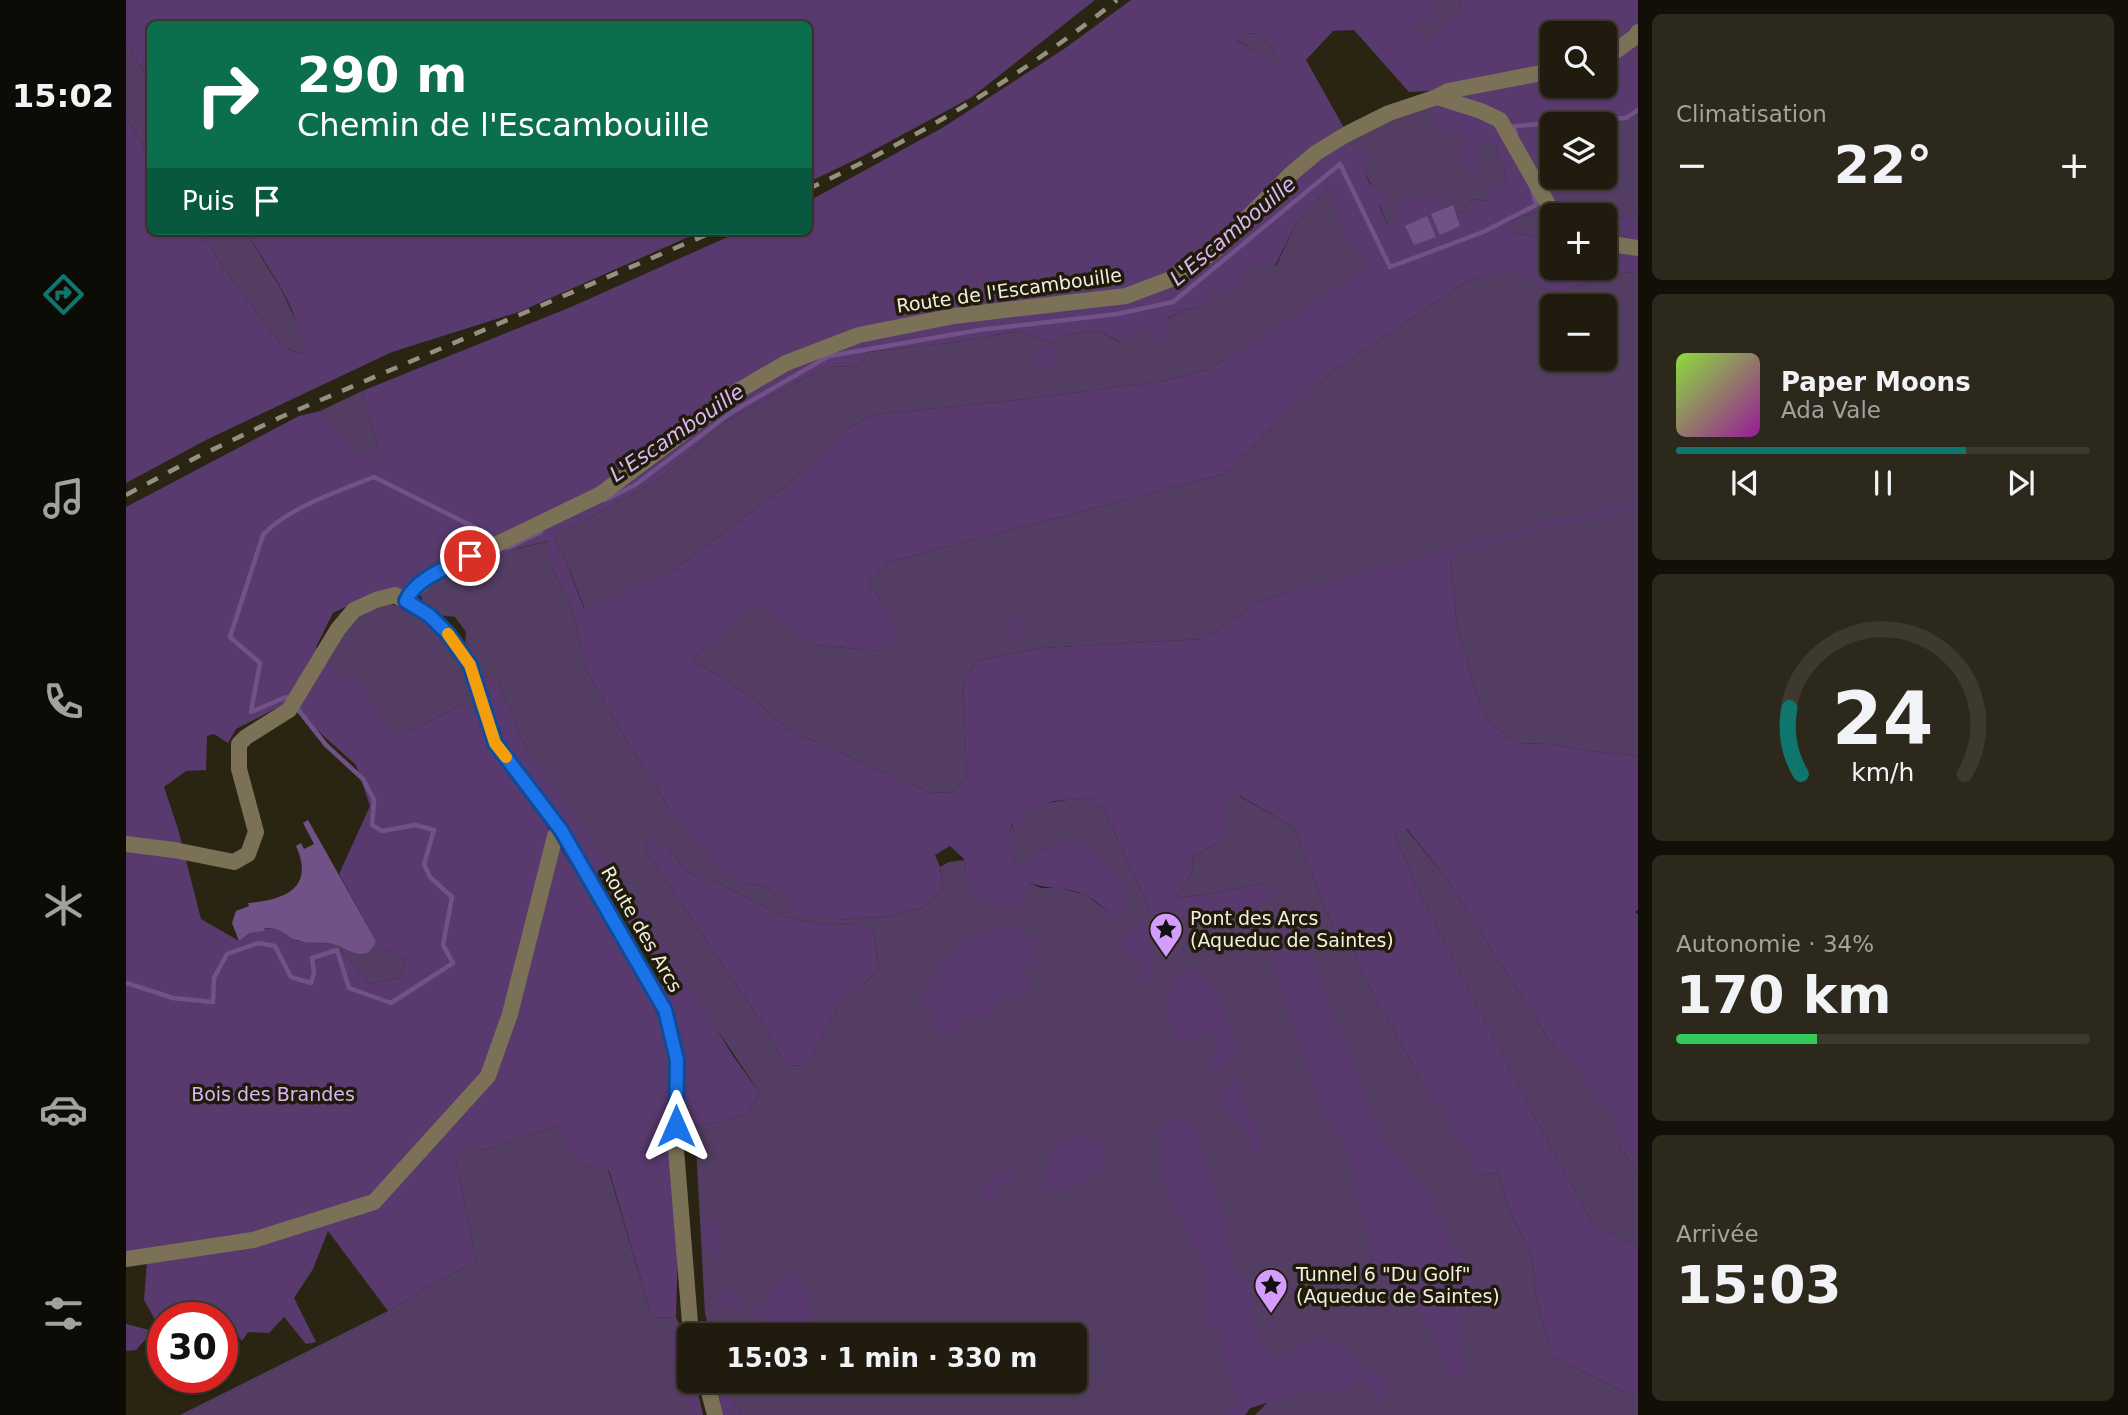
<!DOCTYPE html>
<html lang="fr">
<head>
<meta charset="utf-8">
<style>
  body { margin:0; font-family:"DejaVu Sans",sans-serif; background:#2d281c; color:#f1f3f6; height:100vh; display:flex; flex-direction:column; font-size:26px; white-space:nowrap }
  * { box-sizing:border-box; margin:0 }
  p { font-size:23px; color:#a2a19e }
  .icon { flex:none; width:38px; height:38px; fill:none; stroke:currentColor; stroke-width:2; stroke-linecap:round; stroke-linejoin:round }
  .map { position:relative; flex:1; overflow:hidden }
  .panel { display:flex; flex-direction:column; gap:14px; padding:14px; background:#120f08; width:490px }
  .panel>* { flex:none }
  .banner { position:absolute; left:21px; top:21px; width:665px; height:214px; border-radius:10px; box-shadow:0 2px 5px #0004,0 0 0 2px #3d392e; background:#0b6e4f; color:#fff; overflow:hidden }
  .controls { position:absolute; left:1414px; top:21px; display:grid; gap:14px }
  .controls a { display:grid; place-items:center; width:77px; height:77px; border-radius:10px; background:#201b0e; box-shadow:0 2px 5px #0004,0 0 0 2px #3d392e; font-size:35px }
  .speed { position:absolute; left:21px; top:1302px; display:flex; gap:14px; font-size:35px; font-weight:700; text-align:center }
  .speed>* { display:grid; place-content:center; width:91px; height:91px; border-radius:50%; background:#201b0e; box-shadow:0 2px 5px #0004,0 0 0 2px #3d392e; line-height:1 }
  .speed .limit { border:10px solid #d22; background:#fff; color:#111 }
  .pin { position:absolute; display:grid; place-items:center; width:60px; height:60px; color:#fff; margin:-30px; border:4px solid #fff; border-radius:50%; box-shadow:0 2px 7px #0007 }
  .me { position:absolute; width:77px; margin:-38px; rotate:0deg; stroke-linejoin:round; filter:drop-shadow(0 0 5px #0008) }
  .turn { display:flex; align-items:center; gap:24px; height:147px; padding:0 35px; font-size:32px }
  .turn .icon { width:91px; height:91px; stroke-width:2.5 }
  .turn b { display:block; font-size:49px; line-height:60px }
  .then { display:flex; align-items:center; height:66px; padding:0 35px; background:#0003; gap:14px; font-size:26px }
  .big { font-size:52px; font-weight:800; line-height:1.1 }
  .panel .widget { flex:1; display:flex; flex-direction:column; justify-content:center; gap:10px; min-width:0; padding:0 24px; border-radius:10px; background:#2d281c }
  .panel .dial { align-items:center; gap:0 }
  .dial svg { height:182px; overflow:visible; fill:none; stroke:#3d392e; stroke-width:7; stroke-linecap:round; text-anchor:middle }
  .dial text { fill:#f1f3f6; stroke:none }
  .song { display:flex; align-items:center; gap:21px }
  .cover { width:84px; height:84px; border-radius:10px; background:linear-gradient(135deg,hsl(90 70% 55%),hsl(300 70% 35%)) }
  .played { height:7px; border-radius:4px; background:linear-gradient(90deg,#0f766e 70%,#3d392e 70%) }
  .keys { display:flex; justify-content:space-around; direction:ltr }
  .heat { display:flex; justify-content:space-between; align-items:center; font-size:38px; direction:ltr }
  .charge { height:10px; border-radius:5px; background:linear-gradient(90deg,#34c759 34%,#3d392e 0) }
  .trip { position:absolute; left:551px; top:1323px; width:410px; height:70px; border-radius:10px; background:#201b0e; box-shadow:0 2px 5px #0004,0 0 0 2px #3d392e; font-weight:800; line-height:70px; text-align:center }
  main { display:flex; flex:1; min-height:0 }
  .tab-bar { display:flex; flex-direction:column; width:126px; justify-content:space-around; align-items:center; background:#0d0b06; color:#a2a19e }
  .tab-bar .icon { width:49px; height:49px }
  .tab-bar .current { color:#0f766e }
  .tab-bar b { font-size:32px; color:#f1f3f6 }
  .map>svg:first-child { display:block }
  .green { fill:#533d63; fill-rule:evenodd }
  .forest { fill:#593a6e; fill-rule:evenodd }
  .water { fill:#715288 }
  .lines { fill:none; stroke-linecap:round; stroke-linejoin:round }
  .stream { stroke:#715288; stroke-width:4.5 }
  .minor { stroke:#7b7156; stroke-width:16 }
  .rail { stroke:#959082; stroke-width:4.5; stroke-dasharray:12 12; stroke-linecap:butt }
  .route-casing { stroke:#114b97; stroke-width:18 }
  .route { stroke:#1a73e8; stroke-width:12 }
  .slow { stroke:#f59e0b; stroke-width:12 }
  .labels { text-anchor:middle; stroke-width:7; stroke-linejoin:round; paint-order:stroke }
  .street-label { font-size:19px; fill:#f2eee3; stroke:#201a09 }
  .poi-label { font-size:19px; fill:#f2eee3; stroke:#201a09; text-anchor:start }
  .park-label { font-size:19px; fill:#dab5f6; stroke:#201a09 }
  .water-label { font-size:21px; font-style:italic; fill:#dbb6f7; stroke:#201a09 }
</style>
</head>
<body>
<main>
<nav class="tab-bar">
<b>15:02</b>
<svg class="icon current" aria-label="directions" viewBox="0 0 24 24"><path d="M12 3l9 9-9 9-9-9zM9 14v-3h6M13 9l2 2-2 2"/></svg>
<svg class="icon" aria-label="music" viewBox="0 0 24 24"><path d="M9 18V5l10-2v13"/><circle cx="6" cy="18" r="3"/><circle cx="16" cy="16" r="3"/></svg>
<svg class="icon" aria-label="phone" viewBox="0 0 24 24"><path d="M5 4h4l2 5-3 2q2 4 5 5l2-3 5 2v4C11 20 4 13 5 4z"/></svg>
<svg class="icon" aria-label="climate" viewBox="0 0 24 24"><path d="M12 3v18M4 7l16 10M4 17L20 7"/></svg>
<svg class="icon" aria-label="car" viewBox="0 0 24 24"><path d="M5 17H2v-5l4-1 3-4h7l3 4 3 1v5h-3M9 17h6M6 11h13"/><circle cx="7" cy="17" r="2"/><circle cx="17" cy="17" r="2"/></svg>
<svg class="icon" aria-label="filters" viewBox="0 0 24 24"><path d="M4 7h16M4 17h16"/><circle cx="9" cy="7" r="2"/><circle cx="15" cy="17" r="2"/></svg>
</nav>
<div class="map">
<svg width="1512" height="1415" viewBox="0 0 1512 1415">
  <rect width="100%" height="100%" fill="#2a2413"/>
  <path class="green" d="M1308,0H1336L1327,16L1301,42L1289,30L1296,22L1313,16Z
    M1121,33L1133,34L1144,44L1156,68L1109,39Z
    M0,43L24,81V155L0,118Z
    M1305,103L1339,137L1354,165V140L1369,144L1382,183L1364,201L1348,199L1336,212L1326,217L1270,227L1262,226L1239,171L1214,145L1259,121Z
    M1512,115V213L1479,223V215H1426V236L1416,239L1379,231L1387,220L1414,211L1412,199L1436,181L1434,177H1479V126Z
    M1203,187C1211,217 1223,241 1242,267L1084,369L1038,381L882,401L746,415L720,429L662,485L551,568L459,610L437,553L427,538L533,479L599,422L698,367L733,366L743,352L822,343L893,331L926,343L944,334L973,331L993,342L1018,330L1044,339L1040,320L1059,309L1078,307L1091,291L1122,266H1150L1170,223Z
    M74,231H119L155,289L173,327L178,354L158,348L105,279Z
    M1386,269L1430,292L1499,272L1512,273V756L1458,750L1423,744L1388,743L1360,718L1349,689L1331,627L1323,550L1136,600L1077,639L916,648L851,661L837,682L841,777L826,793L802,792L663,730L625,697L566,659L631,602L688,645L752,651L756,602L742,583L763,562L1098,474L1203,374L1341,281ZM1426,306H1479V359H1426Z
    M236,391L252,447L234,460L194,411Z
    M423,541L422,559L446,610L460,669L492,726L549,818L616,883L635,885L661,901L713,920L765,916L798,907L817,888L814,867L823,862L839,860L840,877L902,882L915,888H934L960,895L992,919L923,846L899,863L888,865C887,854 881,837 886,826C896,801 942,800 965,798L978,810L1026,914L1130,908L1149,893L1133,884L1083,894L1049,898L1067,871L1066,858L1100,837L1097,804L1113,796L1168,827L1207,928L1222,939L1244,988L1302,1092L1320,1107L1356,1175L1372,1172L1382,1206L1407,1260L1410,1295L1426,1357L1512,1398V1415H1129L1142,1402L1124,1408L1119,1415H614L600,1381H948V1335H585L579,1314L569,1127L620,1115L634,1093L399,747L371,679L357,677L339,646L340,632L329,617C308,615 297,613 294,590L343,560ZM523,837L543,850L564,874L597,885L657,917L703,925L736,924L747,930L753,970L715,1003L679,1066L660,1065L637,1024L520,851Z
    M261,603C322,619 341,672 358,727L336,704L285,732H266L252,712L199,663C216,632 223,611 261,603Z
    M1280,829L1319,876L1420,1035L1488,1114L1495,1149L1512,1170V1247L1466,1222L1400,1102L1290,884L1269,836Z
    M250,941L261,951L279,959L274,978L244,984L209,944Z
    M434,1126L458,1166L482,1169L526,1318L550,1317L563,1347L564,1381H569L577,1415H54L262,1311L350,1260L330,1162L341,1147L360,1150L391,1138Z"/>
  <path class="forest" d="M0,0H969L846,97L737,156L683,182L682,24H24V81L0,43Z
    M1005,0H1308L1314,16L1296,22L1289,30L1301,41L1327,16L1336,0H1512V115L1479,126V124H1426V143L1418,146L1426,162V177H1434L1436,181L1428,196L1412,199L1414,211L1387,220L1380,231L1416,239L1426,236V268H1479V223L1512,213V273L1499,272L1430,292L1386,270L1341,281L1203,374L1098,474L763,562L742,583L756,602L775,638L752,651L688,645L631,603L566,659L625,697L663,730L802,792L826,793L841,777L837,682L851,661L916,648L1077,639L1136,600L1415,523L1512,500V507L1406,531L1399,538L1384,537L1361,548L1344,549L1324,559L1331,627L1349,689L1360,718L1388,743L1423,744L1458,750L1512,756V910L1509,912L1512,914V1170L1495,1149L1487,1114L1420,1035L1319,876L1281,829L1269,836L1290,884L1400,1102L1466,1222L1512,1247V1398L1426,1357L1410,1295L1407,1260L1382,1206L1372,1172L1356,1175L1321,1120L1320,1107L1310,1104L1302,1092L1244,988L1222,939L1207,928L1168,827L1114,796L1098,804L1100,837L1066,858L1067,871L1049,898L1083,894L1133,884L1150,893L1130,908L1046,916L1026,914L978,810L965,798L928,801L897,812L900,822L886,824L884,833L888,864L899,863L923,846L940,839L954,841L990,873L996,885L1001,912L991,919C981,911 970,900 959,895C940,886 920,890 902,882L894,909L881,911L848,894L840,877L839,860L824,846L809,855L814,867L817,888L798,907L765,916L713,920L664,912L661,901L635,885L616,883L588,866L549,818L492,726L460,669L446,610L422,559V541L392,548L350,562L278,591L246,594L207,613L190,647L199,663L232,682L266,732H285L336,704L352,716L453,878L521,973L548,1031L530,966L474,878L378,742L357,677L371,679L399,747L531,931L607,1056L634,1093L620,1115L569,1127L549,1086L552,1246L550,1317L526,1318L483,1170L458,1166L444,1153L434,1126L391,1138L360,1150L341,1148L330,1162L350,1260L262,1311L202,1231L187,1269L168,1298L190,1342L180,1344L158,1317L143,1333L122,1332L116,1341L100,1322L96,1324V1318H86L84,1312L80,1318H37V1334L18,1300L21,1260L0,1251V507L173,416L194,411L235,459L252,447L236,391L445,307L615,231H682L683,201L816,128L938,49ZM1228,30L1283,92L1303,91L1309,129L1339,137L1331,157L1344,176L1354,165V141L1369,144L1382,183L1366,184L1364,201L1348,199L1336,212L1326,217L1311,194L1279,199L1270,209V226H1262L1253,206L1263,194L1244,185L1239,171L1248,156L1227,145L1193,146L1217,126L1180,60L1207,31ZM1121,33L1133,34L1144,44L1155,67L1110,40ZM1426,33H1479V86H1426ZM1202,188L1209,210L1223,241L1241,267L1084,369L1038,381L882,401L746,415L720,429L662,485L551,568L458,609L437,553L427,538L533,479L599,422L698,367L733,366L743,352L822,343L893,331L926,343L944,334L973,331L994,342L1018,330L1023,342L1044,339L1041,319L1059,309L1079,307L1091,291L1109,292L1122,266H1149L1170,223ZM155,706L169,710L230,765L244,806L213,874L250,941L261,951L279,959L274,978L244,984L209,944L171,941L156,930L137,928L139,931L124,933L113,941L75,919L52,829L38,787L60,771L80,770L81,736L88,734L102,743L110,729Z
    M0,118L24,155V231H74L105,279L158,348L177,354C175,310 142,268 119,231H576L393,312L266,352L80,440L0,483Z
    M913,345L926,348L933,355L921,369L903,361V356Z
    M888,618L896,620L898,633L888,640L880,634L876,621Z
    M523,836L543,850L564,874L597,885L657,917L703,925L736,924L747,930L753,970L715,1003L679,1066L660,1065L637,1024L520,851Z
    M1017,920L1026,951L1027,980L1019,988L1012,981L1014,967L998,952L991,939Z
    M879,925L913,938L909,961L894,969L904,981L905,991L895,996L878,992L862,1018L843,1017L825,1034H815L793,997L836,940Z
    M1167,931L1186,955L1258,1143L1306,1193L1322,1242L1334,1253L1347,1284L1342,1305L1331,1319L1341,1372L1327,1384L1299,1321L1253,1275L1237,1223L1224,1157L1187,1091L1141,948L1150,932Z
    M1062,965L1073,972L1089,988L1112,1047L1098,1067L1084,1069L1085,1057L1093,1037L1077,1033L1059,1042L1050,1039L1042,1014L1045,978Z
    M1110,1075L1119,1104L1133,1130L1135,1151L1126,1154C1123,1122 1114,1124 1091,1106L1095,1090Z
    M1047,1117L1069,1126L1101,1222L1105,1263L1120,1280L1132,1332L1149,1359L1163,1358L1177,1343L1201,1339L1221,1346L1234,1368L1261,1381L1262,1391L1252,1402L1242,1382L1230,1377L1224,1390L1188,1389L1124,1408L1119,1415H1102L1111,1398L1091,1331L1078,1323V1267L1035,1183L1037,1149L1030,1129Z
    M953,1132L979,1148L980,1161L948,1187L930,1191L918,1187L919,1174L928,1144Z
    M889,1167L890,1178L876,1183L866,1202L856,1200L853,1192C865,1178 870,1171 889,1167Z
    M583,1218L588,1221L597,1245L588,1263L575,1241L578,1224Z
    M667,1274L681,1291L686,1320L679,1328L663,1329L653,1335L642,1332L635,1320L625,1312L630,1304L637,1307C641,1288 651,1282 667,1274Z
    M596,1289L605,1290L613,1297L614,1306L609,1311L599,1309L590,1302Z
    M0,1324L27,1331L10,1350L0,1351Z
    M558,1334L563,1347L564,1381H569L577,1415H564L542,1335Z
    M578,1381H600L614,1415H587Z"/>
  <path class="water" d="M1327,205L1334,226L1314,235L1305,214Z
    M1301,216L1310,237L1288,245L1279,226Z
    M182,820L250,941C240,966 222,948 207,944C197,942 185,944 174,941C159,938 161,928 138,928L139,931L124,933L113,941L106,923L110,911L123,906L122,903C159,900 189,888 170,846L175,843L178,849L188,844L177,823Z"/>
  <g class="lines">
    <path class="stream" d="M1390,134L1388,126L1500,118L1512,110
      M479,500L509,485L606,412L703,356L853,330L991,314L1047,302L1214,164L1264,267L1357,232L1410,205L1406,189
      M379,546L382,548L415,532
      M164,700L160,697L125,712L134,663L104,637L137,535C160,509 215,490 248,477L348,527L369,540
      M0,983L47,998L87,1002L88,978L101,954L132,943L149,946L165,977L185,983L188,973L186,958L211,950L223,988L265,1003L327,963L317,945L326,897L304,877L298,864L308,830L289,825L256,831L246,825L248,800L237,779L200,745L170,707"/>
    <path class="minor" d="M1479,59L1510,36L1512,32
      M1311,97L1355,111L1374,120L1428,215
      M1479,243L1512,248
      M280,601L282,595L305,576L475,494L612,391L660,363L733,335L828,316L1000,296L1045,279L1087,252L1165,174L1190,153L1219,135L1263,113L1311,97L1322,91L1426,71
      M0,844L48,850L108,862L122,854L130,832L113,769V744L120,737L163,710L212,629L228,610L250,600L269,595L303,615L322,633L344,665L369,743L435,830L539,1010L551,1060L550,1149L564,1323L568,1335
      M0,1259L127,1240L248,1202L362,1076L384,1014L429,836L435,830
      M580,1381L589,1415"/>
    <path class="rail" d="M682,189C793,137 896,76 991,0
      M0,495L71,457L155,417L589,231"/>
  </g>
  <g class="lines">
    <defs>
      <path id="route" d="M344,556C324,566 289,579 280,601L303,615L322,634L344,665L369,743L435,830L539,1010L551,1060L550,1126"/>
    </defs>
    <use href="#route" class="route-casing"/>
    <use href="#route" class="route"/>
    <path class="slow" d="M322,634L344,665L369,743L380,757"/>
  </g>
  <defs>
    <symbol id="sight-pin" viewBox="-11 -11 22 30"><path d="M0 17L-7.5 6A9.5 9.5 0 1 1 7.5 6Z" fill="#d49cfc" stroke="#201a09"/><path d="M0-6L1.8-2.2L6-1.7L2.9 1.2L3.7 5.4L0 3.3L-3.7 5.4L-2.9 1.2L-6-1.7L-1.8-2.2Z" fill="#111"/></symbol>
  </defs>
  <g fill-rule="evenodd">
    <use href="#sight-pin" x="1021" y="910" width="38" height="52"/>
    <use href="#sight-pin" x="1126" y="1266" width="38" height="52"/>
  </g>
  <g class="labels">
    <g class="street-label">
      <text transform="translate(883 290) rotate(-8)" y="7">Route de l'Escambouille</text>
      <text transform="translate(516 929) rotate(60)" y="7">Route des Arcs</text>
    </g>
    <g class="poi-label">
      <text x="1064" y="925">Pont des Arcs<tspan x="1064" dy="22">(Aqueduc de Saintes)</tspan></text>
      <text x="1170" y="1281">Tunnel 6 "Du Golf"<tspan x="1170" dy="22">(Aqueduc de Saintes)</tspan></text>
    </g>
    <g class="park-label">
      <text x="147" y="1101">Bois des Brandes</text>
    </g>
    <g class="water-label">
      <text transform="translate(1107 231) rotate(-40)" y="7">L'Escambouille</text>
      <text transform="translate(551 433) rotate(-34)" y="7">L'Escambouille</text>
    </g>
  </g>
</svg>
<div class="controls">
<a><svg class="icon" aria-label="search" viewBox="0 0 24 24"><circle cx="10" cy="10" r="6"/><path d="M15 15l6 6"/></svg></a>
<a><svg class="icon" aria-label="layers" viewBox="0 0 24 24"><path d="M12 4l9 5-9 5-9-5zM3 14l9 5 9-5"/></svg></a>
<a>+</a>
<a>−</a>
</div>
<div class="speed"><div class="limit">30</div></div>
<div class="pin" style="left:344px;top:556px;background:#d93025"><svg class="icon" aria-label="arrive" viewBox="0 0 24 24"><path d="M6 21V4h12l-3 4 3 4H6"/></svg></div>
<svg class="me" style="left:550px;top:1126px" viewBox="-20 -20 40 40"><path d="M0-17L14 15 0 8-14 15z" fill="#1a73e8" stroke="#fff" stroke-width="4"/></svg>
<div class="trip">15:03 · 1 min · 330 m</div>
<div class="banner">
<div class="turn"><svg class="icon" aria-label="right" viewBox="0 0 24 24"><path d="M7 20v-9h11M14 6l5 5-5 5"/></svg><div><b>290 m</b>Chemin de l'Escambouille</div></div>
<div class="then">Puis<svg class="icon" aria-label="arrive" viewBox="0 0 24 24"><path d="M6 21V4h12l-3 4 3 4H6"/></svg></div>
</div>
</div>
<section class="panel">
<div class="widget"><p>Climatisation</p>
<div class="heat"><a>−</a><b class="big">22°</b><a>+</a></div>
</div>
<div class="widget">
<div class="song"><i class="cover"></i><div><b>Paper Moons</b><p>Ada Vale</p></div></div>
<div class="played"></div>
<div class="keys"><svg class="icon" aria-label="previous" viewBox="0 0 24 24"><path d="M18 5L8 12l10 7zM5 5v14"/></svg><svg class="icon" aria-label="pause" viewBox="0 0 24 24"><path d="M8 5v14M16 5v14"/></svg><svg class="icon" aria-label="next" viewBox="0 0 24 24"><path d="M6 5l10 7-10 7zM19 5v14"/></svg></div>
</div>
<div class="widget dial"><svg viewBox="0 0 100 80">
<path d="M14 69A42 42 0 1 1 86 69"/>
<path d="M14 69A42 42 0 0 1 9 40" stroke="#0f766e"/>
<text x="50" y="56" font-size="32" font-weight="700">24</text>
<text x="50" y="72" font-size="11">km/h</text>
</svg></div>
<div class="widget"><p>Autonomie · 34%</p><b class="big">170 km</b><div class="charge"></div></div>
<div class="widget"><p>Arrivée</p><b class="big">15:03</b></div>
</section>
</main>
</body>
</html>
